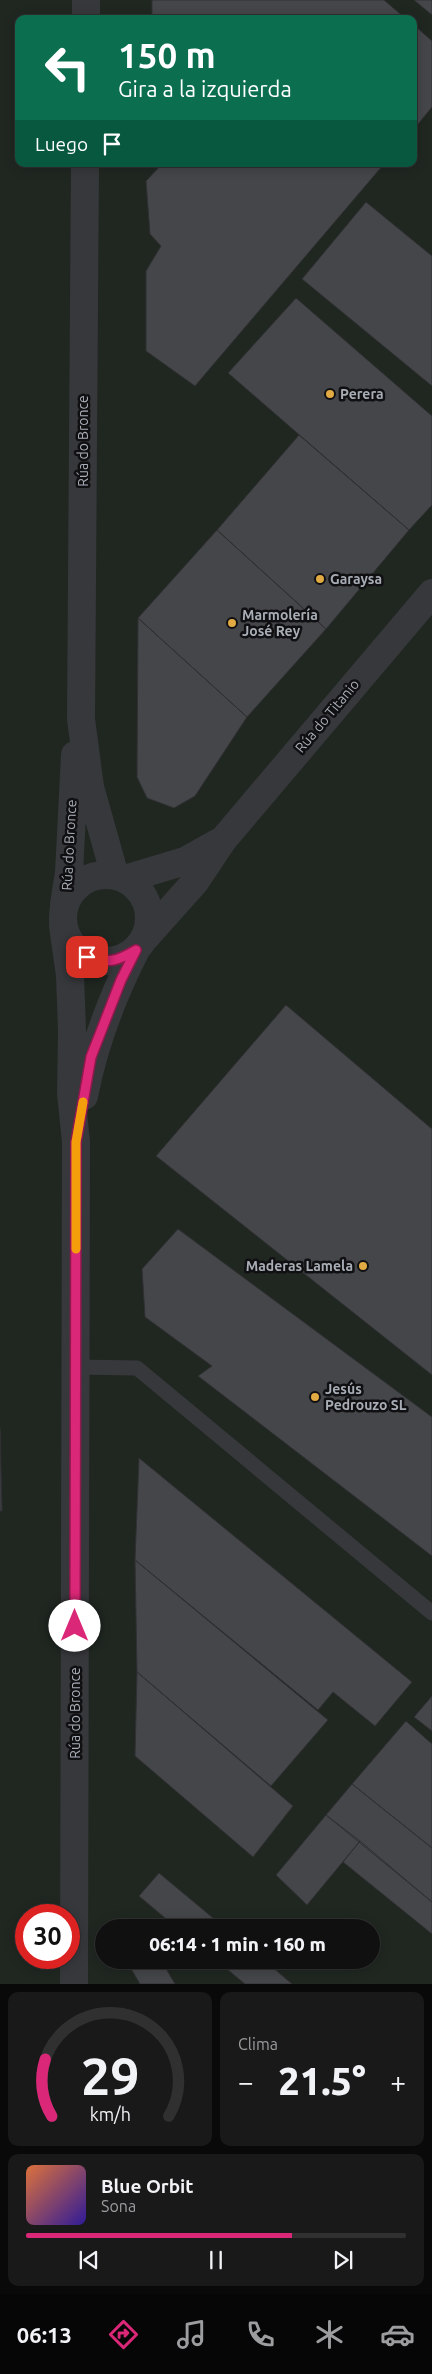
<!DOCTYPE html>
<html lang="es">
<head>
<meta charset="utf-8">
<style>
  body { margin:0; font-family:Ubuntu,sans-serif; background:#19191a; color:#f1f3f6; height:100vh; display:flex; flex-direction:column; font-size:19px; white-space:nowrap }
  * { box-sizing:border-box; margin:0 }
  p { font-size:16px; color:#9c9d9f }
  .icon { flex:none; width:28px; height:28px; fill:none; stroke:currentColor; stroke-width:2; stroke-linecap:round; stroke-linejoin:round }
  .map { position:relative; height:1984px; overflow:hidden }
  .sheet { display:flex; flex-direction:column; gap:8px; padding:8px; background:#090909; flex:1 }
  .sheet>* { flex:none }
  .banner { position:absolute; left:15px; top:15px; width:402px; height:152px; border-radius:10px; box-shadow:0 2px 12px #0003,0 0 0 1px #303031; background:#0b6e4f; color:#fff; overflow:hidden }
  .speed { position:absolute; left:15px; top:1904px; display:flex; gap:10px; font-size:25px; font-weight:700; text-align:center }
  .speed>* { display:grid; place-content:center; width:65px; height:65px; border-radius:50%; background:#101011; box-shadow:0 2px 12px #0003,0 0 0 1px #303031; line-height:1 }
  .speed .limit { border:8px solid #d22; background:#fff; color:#111 }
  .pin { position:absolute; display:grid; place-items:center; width:42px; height:42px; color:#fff; margin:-21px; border-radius:10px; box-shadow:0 2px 8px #0006 }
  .me { position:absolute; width:55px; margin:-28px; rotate:0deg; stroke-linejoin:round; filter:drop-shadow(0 0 4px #0008) }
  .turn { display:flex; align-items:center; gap:18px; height:105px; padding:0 20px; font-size:22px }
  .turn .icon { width:65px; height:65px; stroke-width:2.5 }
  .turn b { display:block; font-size:35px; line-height:42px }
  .then { display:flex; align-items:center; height:48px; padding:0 20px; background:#0003; gap:10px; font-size:19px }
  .big { font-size:38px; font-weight:800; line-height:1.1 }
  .sheet .widget { flex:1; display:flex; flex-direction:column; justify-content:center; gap:8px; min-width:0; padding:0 18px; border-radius:10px; background:#19191a }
  .sheet .dial { align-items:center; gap:0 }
  .dial svg { height:130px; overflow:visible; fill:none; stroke:#303031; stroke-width:7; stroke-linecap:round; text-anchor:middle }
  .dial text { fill:#f1f3f6; stroke:none }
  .song { display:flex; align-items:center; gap:15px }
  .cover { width:60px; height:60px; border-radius:8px; background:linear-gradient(135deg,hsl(20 70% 55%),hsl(250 70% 35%)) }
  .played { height:5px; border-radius:2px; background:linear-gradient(90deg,#db2777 70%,#303031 70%) }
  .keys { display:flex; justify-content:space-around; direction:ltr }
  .heat { display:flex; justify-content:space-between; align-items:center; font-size:28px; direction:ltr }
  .sheet .tiles { flex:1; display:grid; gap:8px; grid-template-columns:1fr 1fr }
  .widget:last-child { grid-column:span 2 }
  .trip { position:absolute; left:95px; top:1919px; width:285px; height:50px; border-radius:25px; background:#101011; box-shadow:0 2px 12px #0003,0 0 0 1px #303031; font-weight:800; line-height:50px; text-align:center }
  .tabs { display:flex; height:80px; justify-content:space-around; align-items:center; background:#060607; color:#9c9d9f }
  .tabs .icon { width:35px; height:35px }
  .tabs .on { color:#db2777 }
  .tabs b { font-size:22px; color:#f1f3f6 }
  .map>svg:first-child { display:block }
  .green { fill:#202721; fill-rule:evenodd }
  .building { fill:#44464a; stroke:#303033 }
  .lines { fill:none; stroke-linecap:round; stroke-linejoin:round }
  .service { stroke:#37383c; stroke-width:15 }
  .minor { stroke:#37383c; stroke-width:28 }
  .route-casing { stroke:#8e194d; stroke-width:12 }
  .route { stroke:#db2777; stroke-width:9 }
  .slow { stroke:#f59e0b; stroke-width:9 }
  .poi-dot { fill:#e2aa43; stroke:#101012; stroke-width:2 }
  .labels { text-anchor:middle; stroke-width:5; stroke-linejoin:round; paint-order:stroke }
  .poi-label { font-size:14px; font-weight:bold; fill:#a8adb6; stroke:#101012; text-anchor:start }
  .street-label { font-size:14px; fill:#a8adb6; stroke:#101012 }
</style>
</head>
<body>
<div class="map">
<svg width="432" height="1984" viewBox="0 0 432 1984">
  <rect width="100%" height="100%" fill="#151517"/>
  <path class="green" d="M0,0H432V1984H0ZM19,19H414V164H19ZM26,1915H69V1958H26ZM104,1928H371V1960H104Z"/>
  <path class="building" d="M152,0H384L406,19H152Z
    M414,0H432V15Z
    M414,25L432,41V107L414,129Z
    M162,164H384L195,386L146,351V271L161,246L150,234L146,181Z
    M366,202L432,256V386L302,279Z
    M296,298L432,416V505L409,530L228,373Z
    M299,435L409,530L326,629L217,530Z
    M217,530L326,629L247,717L138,618Z
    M138,618L247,717L195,796L174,808L147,798L137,777Z
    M286,1005L432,1129V1375L156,1156Z
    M178,1229L432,1417V1556L198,1376L212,1366L145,1317L142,1269Z
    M0,1428L2,1511H0Z
    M139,1458L412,1682L375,1726L333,1692L318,1710L135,1560Z
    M135,1560L328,1720L271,1786L137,1672Z
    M137,1672L293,1806L253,1857L135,1756Z
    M432,1696V1731L414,1717Z
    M406,1721L432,1744V1848L352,1784Z
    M352,1784L432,1848V1902L326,1815Z
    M326,1815L360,1841L307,1905L276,1875Z
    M360,1841L432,1902V1934L343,1862Z
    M159,1873L225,1928H177L139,1896Z
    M126,1960H161L175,1984H140Z
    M216,1960H264L292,1984H245Z"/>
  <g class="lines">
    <path class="service" d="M75,1367L137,1368L432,1613"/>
    <path class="minor" d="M86,19V0
      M85,164L81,719L90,787L115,876
      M63 918a43 43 0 1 1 86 0a43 43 0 1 1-86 0Z
      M125,879L185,861L219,842
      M64,904L69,873L75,755
      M63,926L70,975L72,1031L71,1093L76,1142L74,1984
      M145,938L195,882L223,840L432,593
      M84,1096C94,1044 112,997 136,950"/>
  </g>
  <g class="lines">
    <defs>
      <path id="route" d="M75,1626L76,1142L91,1057L121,980L136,950C116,962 109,963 87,957"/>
    </defs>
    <use href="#route" class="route-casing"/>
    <use href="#route" class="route"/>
    <path class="slow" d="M76,1249V1142L83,1102"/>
  </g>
  <g class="poi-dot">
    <circle cx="330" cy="394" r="5"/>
    <circle cx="320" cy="579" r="5"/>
    <circle cx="232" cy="623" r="5"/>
    <circle cx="363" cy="1266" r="5"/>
    <circle cx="315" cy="1397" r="5"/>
  </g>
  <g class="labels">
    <g class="poi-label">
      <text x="340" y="399">Perera</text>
      <text x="330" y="584">Garaysa</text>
      <text x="242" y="620">Marmolería<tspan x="242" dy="16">José Rey</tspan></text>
      <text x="353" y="1271" text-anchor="end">Maderas Lamela</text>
      <text x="325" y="1394">Jesús<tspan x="325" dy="16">Pedrouzo SL</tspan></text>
    </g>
    <g class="street-label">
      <text transform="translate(83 441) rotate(-90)" y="5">Rúa do Bronce</text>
      <text transform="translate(327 716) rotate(-50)" y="5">Rúa do Titanio</text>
      <text transform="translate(69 845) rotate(-87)" y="5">Rúa do Bronce</text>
      <text transform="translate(75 1713) rotate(-90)" y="5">Rúa do Bronce</text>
    </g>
  </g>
</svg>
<div class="speed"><div class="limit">30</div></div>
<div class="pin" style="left:87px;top:957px;background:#d93025"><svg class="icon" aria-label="arrive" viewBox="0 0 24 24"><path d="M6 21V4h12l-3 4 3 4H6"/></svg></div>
<svg class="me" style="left:75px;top:1626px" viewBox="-20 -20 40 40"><circle r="19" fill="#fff"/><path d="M0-13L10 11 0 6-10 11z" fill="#db2777"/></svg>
<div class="trip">06:14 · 1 min · 160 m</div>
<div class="banner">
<div class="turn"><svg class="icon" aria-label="left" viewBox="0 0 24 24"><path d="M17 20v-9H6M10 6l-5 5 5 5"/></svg><div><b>150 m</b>Gira a la izquierda</div></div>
<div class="then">Luego<svg class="icon" aria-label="arrive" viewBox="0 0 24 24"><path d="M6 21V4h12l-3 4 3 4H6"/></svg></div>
</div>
</div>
<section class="sheet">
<div class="tiles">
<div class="widget dial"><svg viewBox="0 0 100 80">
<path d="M14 69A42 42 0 1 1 86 69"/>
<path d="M14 69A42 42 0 0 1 10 34" stroke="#db2777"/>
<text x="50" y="56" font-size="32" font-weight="700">29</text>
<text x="50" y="72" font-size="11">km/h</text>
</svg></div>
<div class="widget"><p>Clima</p>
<div class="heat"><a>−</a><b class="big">21.5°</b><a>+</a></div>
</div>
<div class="widget">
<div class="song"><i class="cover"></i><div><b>Blue Orbit</b><p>Sona</p></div></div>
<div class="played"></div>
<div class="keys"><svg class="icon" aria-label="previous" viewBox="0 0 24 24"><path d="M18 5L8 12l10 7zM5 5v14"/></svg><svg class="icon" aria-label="pause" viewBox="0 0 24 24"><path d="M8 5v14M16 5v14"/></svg><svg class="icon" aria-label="next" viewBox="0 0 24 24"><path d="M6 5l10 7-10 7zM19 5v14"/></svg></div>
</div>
</div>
</section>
<nav class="tabs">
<b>06:13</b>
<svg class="icon on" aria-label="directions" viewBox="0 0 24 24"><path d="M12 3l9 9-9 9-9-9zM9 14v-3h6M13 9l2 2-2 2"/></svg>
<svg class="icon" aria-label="music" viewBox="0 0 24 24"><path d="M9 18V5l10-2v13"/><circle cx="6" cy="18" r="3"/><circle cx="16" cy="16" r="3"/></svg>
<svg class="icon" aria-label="phone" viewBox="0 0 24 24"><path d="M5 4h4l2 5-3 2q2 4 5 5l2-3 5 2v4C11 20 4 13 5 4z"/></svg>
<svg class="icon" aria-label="climate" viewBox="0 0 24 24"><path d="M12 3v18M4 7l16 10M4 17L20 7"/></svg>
<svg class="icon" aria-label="car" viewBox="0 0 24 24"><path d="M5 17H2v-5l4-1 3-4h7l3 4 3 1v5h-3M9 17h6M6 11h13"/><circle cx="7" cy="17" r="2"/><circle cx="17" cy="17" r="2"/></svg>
</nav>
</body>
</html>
